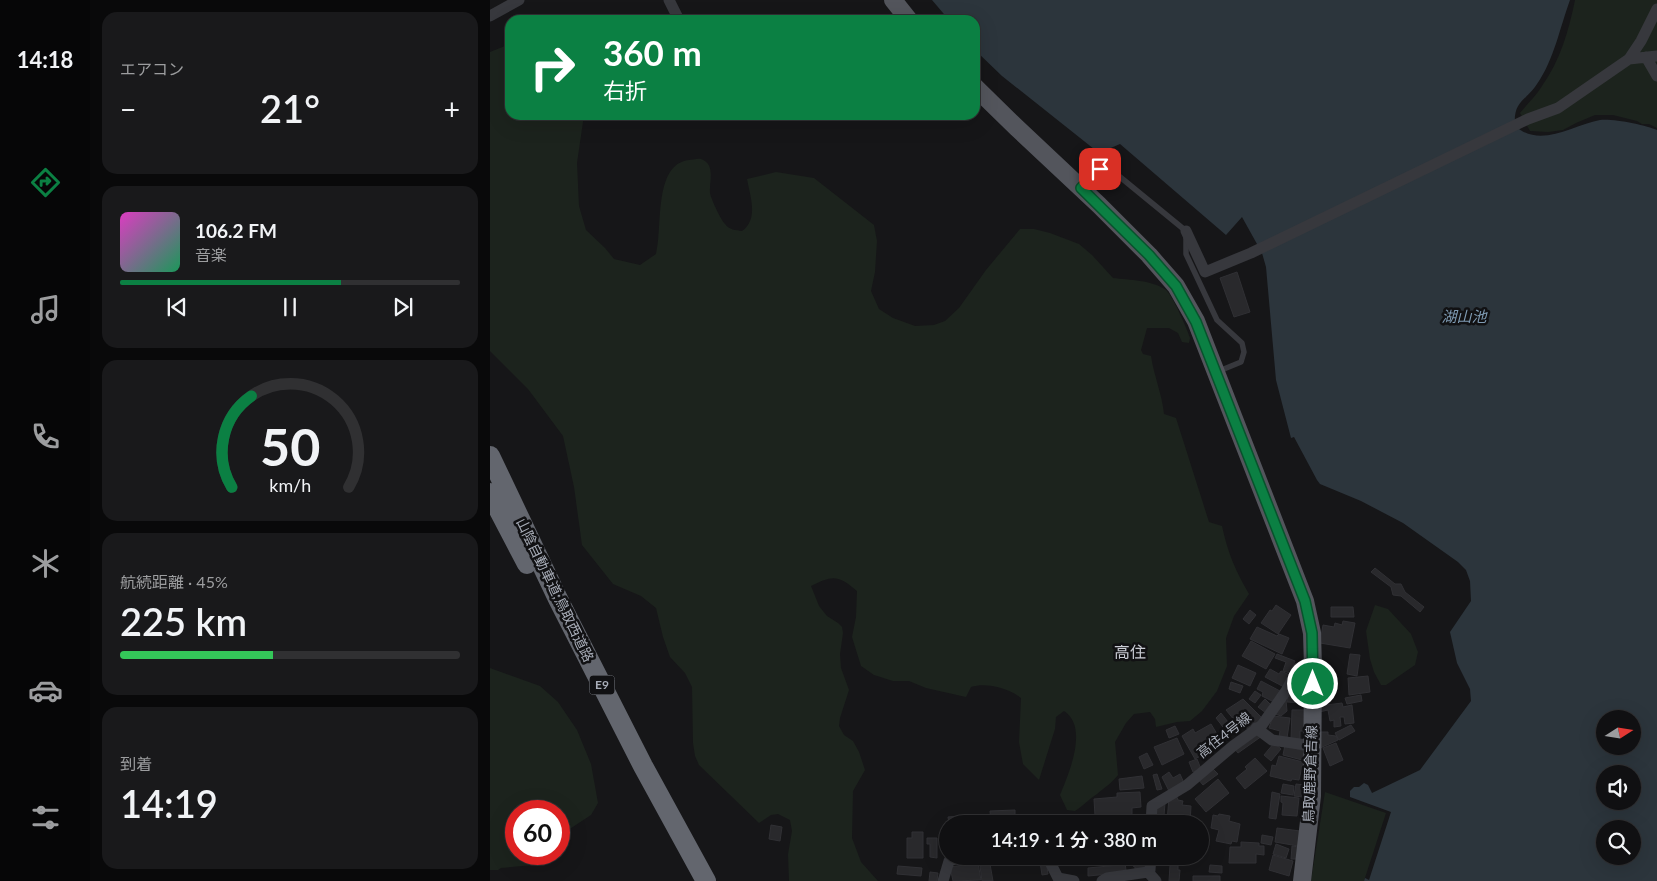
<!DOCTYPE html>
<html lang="ja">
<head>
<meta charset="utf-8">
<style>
  body { margin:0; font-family:Lato,"Noto Sans JP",sans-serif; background:#19191b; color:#f1f3f6; height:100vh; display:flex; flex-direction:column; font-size:19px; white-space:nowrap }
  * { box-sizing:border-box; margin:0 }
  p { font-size:16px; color:#9c9d9f }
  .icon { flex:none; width:28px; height:28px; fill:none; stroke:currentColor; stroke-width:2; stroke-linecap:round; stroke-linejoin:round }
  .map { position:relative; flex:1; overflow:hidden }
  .sheet { display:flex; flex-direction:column; gap:12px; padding:12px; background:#09090a; width:400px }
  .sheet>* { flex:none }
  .top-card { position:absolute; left:15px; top:15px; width:475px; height:105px; border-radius:15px; box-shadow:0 5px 20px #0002,0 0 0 1px #303032; background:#0b8043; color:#fff; overflow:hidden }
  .needle { width:32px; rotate:78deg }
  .fabs { position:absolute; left:1106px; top:710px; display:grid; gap:10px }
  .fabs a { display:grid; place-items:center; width:45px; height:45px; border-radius:50%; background:#101012; box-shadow:0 5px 20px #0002,0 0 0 1px #303032; font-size:25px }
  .speed { position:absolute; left:15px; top:800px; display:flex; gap:10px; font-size:25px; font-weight:700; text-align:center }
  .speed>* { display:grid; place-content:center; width:65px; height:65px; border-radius:50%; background:#101012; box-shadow:0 5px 20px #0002,0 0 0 1px #303032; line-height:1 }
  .speed .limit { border:8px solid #d22; background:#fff; color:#111 }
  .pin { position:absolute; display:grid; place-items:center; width:42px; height:42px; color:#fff; margin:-21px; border-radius:10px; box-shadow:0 2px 8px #0006 }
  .me { position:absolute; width:55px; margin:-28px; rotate:0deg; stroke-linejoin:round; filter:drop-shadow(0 0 4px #0008) }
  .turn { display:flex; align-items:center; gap:18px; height:105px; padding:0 15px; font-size:22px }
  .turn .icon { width:65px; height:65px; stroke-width:2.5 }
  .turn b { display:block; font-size:35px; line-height:42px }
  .big { font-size:38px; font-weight:600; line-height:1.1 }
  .sheet .widget { flex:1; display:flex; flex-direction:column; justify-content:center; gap:8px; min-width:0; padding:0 18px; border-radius:15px; background:#19191b }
  .sheet .dial { align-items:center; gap:0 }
  .dial svg { height:130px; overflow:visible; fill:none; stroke:#303032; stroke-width:7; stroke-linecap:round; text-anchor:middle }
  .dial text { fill:#f1f3f6; stroke:none }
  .song { display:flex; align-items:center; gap:15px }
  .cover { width:60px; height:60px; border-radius:8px; background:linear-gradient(135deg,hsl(310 70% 55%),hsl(150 70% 35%)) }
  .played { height:5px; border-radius:2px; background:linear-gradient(90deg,#0b8043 65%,#303032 65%) }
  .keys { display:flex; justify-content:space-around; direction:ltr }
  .heat { display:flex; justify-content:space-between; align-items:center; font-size:28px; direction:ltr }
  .charge { height:8px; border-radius:4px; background:linear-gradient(90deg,#34c759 45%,#303032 0) }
  .trip { position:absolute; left:449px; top:815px; width:270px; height:50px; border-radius:25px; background:#101012; box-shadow:0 5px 20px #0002,0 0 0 1px #303032; font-weight:600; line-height:50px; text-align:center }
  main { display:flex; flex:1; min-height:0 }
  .menu { display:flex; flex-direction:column; width:90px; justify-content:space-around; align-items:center; background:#060607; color:#9c9d9f }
  .menu .icon { width:35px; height:35px }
  .menu .active { color:#0b8043 }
  .menu b { font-size:22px; color:#f1f3f6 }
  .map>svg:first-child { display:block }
  .green { fill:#1c231d }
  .water { fill:#2c353c; fill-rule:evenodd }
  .building { fill:#29292c; stroke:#303034 }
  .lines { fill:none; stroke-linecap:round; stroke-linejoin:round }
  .lane { stroke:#37383d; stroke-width:5.5 }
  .street { stroke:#37383d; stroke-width:11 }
  .primary { stroke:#53555c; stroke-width:18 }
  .highway { stroke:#63666e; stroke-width:20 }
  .route-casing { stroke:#07532c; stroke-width:12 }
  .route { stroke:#0b8043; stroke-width:9 }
  .labels { text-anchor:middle; stroke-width:5; stroke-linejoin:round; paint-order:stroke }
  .shield { fill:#111113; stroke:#7b7e86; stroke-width:1 }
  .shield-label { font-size:12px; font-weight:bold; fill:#a8adb8 }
  .street-label { font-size:14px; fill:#a8adb8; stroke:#111113 }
  .water-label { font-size:15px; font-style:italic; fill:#7f9bb3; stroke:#111113 }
  .quarter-label { font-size:16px; fill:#c9ccd4; stroke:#111113 }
</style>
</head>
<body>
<main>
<nav class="menu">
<b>14:18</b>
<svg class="icon active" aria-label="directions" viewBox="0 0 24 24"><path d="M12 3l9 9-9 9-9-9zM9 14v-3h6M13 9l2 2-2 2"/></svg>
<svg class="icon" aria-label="music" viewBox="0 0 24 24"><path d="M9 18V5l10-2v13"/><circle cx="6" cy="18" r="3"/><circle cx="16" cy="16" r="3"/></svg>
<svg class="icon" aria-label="phone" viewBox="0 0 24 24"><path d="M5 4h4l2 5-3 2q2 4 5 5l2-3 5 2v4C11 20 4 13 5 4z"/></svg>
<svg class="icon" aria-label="climate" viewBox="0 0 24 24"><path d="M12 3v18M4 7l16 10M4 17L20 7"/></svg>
<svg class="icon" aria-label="car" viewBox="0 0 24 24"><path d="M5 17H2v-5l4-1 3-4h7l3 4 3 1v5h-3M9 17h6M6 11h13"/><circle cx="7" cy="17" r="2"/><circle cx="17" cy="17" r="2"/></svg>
<svg class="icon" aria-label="filters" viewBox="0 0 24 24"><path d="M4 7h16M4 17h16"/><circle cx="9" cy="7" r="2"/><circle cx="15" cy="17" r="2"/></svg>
</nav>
<section class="sheet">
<div class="widget"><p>エアコン</p>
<div class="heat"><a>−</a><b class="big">21°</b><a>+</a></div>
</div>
<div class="widget">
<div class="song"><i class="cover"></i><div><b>106.2 FM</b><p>音楽</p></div></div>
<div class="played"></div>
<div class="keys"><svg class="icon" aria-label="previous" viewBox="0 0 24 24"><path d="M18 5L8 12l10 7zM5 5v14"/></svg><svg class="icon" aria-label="pause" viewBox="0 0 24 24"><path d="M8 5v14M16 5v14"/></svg><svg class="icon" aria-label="next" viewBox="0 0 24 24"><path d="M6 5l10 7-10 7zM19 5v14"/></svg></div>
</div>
<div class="widget dial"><svg viewBox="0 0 100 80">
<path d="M14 69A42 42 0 1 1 86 69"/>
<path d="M14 69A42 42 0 0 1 26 13" stroke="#0b8043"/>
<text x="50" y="56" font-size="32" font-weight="700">50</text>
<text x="50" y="72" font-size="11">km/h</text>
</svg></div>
<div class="widget"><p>航続距離 · 45%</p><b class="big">225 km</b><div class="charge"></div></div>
<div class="widget"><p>到着</p><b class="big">14:19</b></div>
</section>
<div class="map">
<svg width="1167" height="881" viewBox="0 0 1167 881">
  <rect width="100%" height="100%" fill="#161618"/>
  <path class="green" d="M1085,0H1167V128L1159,124H1152L1147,121L1123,115H1105L1086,123L1073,130L1058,132L1040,131L1030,113C1037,104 1046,96 1052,86C1070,61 1079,30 1085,0Z
    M20,44V115H94L87,163L89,206L96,230L115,248L124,259L150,265L166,254C173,228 163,164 199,160C202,160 208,158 211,159C226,164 219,182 220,193C221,199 231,220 235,224C239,230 246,230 252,231C269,219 260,196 257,179L286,172L324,178L384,225L387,241L385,272L381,291L389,309L403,318L425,326L444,325L455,321L469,308L496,270L530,229H544L560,233L589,244L602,255L623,278C639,280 662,280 676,290C683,296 697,329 700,338L699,343L692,342L688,333L679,328H657L651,350L653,354L661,356C664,376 672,394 674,414L686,418L719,522L732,526C738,553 745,570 759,594L744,616L736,638L737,666L727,691L712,711L700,721L687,722L666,727L665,719L660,712L644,714L636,723L625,742L628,775C622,783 615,787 607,794C599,799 593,806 585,811L577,810L570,795C579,773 599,727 574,711L566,717L565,729L549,780L533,764L529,742L531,698C519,688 496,682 481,687L476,697L436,688L419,681H403L384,675L371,666L362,637L366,617L367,591C348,575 343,575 321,586L329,606L337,616L348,623L352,627L353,633L350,654L351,668L359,690L350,718L349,726L354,735L363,741L369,752L375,770L363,791L362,838L371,862L388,881H299L298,854L302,831L300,820L288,814L281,815L269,823L209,765L205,756L203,743L202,687L195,673L180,657L173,637L166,608L151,596L123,584L92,545L84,487L73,436L38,389L0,351V52Z
    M885,605L898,609L921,634L928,652L925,665L896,685H891L884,672L880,659L876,631Z
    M0,668L50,686L68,702L87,730L101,764L108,803L101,815L69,836V811H26V854H53L44,865L11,868L8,870H0Z
    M835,792L896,813L874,881H821Z"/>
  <path class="water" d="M442,0H1080C1070,27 1064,60 1047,84C1035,102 1023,101 1025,126C1051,149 1082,125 1110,120C1121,118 1157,125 1167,130V881H874L875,878L879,880L901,812L860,797V791L864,787H869L874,783L878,785L882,793L930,770L981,701L980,689L967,663L960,632L981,601L980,581L976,570L968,562L913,523L871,501L830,484L827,480L804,437L801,438L786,380L776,267L772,253L752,217L736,235L630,144L609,153L512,76L485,50V20H459ZM1115,719H1142V746H1115ZM1115,774H1142V801H1115ZM1115,829H1142V856H1115Z"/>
  <path class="building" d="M747,272L760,312L744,317L730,278Z
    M885,568L905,584H911L915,592L934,607L930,612L911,596L903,595L901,587L881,572Z
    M786,605L801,615L788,634L771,623L780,610L782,611Z
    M841,607H863L864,617H841Z
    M760,610L766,615L759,624L753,619Z
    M853,621L865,623L860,648L830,643L833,625L844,627L845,623L852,625Z
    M767,627L787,636L789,634L799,638L792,654L760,639Z
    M761,641L785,654L776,669L752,656Z
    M787,654L805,661L800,673L793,671L796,662L785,658Z
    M860,654L870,655L867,676L857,674Z
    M748,665L766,673L760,686L742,678Z
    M780,669L789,674L791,671L800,675L794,687L775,677Z
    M878,676L880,692L859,695L858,678Z
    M771,681L790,691L784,702L772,696L773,692L767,689Z
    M741,682L753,686L750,693L739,689Z
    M805,685H814V703L797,702L798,693H801Z
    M765,691L771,695L765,703L759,699Z
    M871,695L872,701L857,704L855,698Z
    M753,699L773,719L758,730L754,724L761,718L756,714L745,721L736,710Z
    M775,699L782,706L776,713L768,707Z
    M796,700L797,711L791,716L785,714Z
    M852,703L853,707L862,705L864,723L855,724L854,717H850L851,726L844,727V720L840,721L838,710L829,712L828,706Z
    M802,710H815V731H810V739H801Z
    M731,713L738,722L733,727L726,718Z
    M783,716L800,718L797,738L789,737L790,731L779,728Z
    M721,724L730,739L711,750L714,754L705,759L692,736L703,729L705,733Z
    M861,725L865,731L849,740L845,733Z
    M685,726L689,734L679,738L676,730Z
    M768,731L772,736L748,753L744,748Z
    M828,732H838V735L846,736L848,740L828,749Z
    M687,738L694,754L672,765L664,747Z
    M784,743L791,749L781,761L774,755Z
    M846,743L853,760L840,766L833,748Z
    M795,745L814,751L812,760L793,755Z
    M657,753L663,765L654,769L649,757Z
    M789,756L813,762L809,780L802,779L801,781L780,776L782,765L786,766Z
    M765,758L777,771L755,789L746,778L757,769L755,767Z
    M707,759L711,769L703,772L699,762Z
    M722,768L728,774L713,785L708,779Z
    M679,772L683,778L690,774L694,783L679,791L672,777Z
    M667,774L672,789L667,790L663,775Z
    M652,776L654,788L630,790L629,779Z
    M728,779L739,793L716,812L705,799Z
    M793,784L804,786L803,795L791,793Z
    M806,784L814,785L813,797L804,796Z
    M650,792L651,807L642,808V816H635L636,821H610V816H605L604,799L627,797V793Z
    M782,792L790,794L786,819L779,818Z
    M686,795L688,800L693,801L692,805L701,806L700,823L677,821L679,798Z
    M791,796L809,798L807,816L792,815L793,803L791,802Z
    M675,803L674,816H670V824H664L665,807Z
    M525,810V824H501L500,811Z
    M729,814L740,816L739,821L750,824L747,842L742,841L741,844L726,841L729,830L721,828L723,815L728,816Z
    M484,815V824H458V832L456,833L455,823H459L458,817Z
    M553,819V824H531L530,820Z
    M281,825L292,827L290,841L279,839Z
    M787,828L810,831L808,846L785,842Z
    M422,832H433V858H417V838H422Z
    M772,835L783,837L781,845L771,843Z
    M437,838H447V858L440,857V844H437Z
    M751,842L769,843V846H774V855L766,854V863H739L740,847H751Z
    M786,844L799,849L796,858L783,854Z
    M802,846L809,847L807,859H801Z
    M783,855L803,861L799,876L779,870Z
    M604,856H634L636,870L630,873L598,876V868L629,865V860L605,861Z
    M643,856H657L658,868L645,869V867L643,866Z
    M556,860L558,874L552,875L550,862Z
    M488,863L491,880L463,881L460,867Z
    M500,864L503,881H492L490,866Z
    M680,865H688V870H690L689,881H679Z
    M720,865L732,866V873L719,872Z
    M408,866L432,868L431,876L407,874Z
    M440,872L448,873L447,881H439Z
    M703,876H730V881H703Z"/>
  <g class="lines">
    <path class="lane" d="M592,186L610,169L624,172L696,231V254L727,320L752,343L754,352L751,362L729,371"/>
    <path class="street" d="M179,0L189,20
      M0,16L29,0
      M1156,57L1167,76
      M1139,59L1167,56
      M696,231L715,272L761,253L1038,119L1068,108L1139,59L1151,41L1167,9
      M766,728L782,740L823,746
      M661,824L662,806L697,785L743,746L772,725L796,691L808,668L823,667
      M557,856L568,878L584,881
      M658,872L666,881
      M453,881L459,861L475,856
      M612,881L617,878L658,872L660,870L661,856"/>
    <path class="primary" d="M403,0L419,20
      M485,87L527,128L609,205L659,255L686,286L706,321L815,601L822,633L823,667L822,796L812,881"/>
    <path class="highway" d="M0,456L68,599L153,766L216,881
      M0,493L37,564"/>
  </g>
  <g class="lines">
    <defs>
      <path id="route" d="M610,169L591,188L659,255L686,286L706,322L815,601L822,633L823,684"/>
    </defs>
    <use href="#route" class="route-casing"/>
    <use href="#route" class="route"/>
  </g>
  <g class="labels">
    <rect class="shield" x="99.5" y="675.5" width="25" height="19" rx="4"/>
    <g class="shield-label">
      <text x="112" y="689">E9</text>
    </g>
    <g class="street-label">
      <text transform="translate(65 590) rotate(64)" y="5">山陰自動車道;鳥取西道路</text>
      <text transform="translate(734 735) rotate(-38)" y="5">高住4号線</text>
      <text transform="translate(820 774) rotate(-88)" y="5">鳥取鹿野倉吉線</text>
    </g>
    <g class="water-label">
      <text x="974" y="322">湖山池</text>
    </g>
    <g class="quarter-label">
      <text x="640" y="658">高住</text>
    </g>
  </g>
</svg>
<div class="fabs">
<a><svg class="needle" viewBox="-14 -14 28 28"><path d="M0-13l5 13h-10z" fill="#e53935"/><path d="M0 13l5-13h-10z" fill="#9c9d9f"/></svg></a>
<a><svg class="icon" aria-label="sound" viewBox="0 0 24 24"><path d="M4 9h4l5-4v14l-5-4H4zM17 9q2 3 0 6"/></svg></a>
<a><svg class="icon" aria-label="search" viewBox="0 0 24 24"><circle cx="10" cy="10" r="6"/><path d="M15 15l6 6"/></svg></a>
</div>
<div class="speed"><div class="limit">60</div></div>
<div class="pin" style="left:610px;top:169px;background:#d93025"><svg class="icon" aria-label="arrive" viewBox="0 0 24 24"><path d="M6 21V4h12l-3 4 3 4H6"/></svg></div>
<svg class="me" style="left:823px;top:684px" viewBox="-20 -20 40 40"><circle r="17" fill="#0b8043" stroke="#fff" stroke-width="3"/><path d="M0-11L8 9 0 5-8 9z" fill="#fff"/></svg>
<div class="trip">14:19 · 1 分 · 380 m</div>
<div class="top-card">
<div class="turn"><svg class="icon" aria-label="right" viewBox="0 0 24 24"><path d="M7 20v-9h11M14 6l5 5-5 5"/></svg><div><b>360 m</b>右折</div></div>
</div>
</div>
</main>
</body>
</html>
